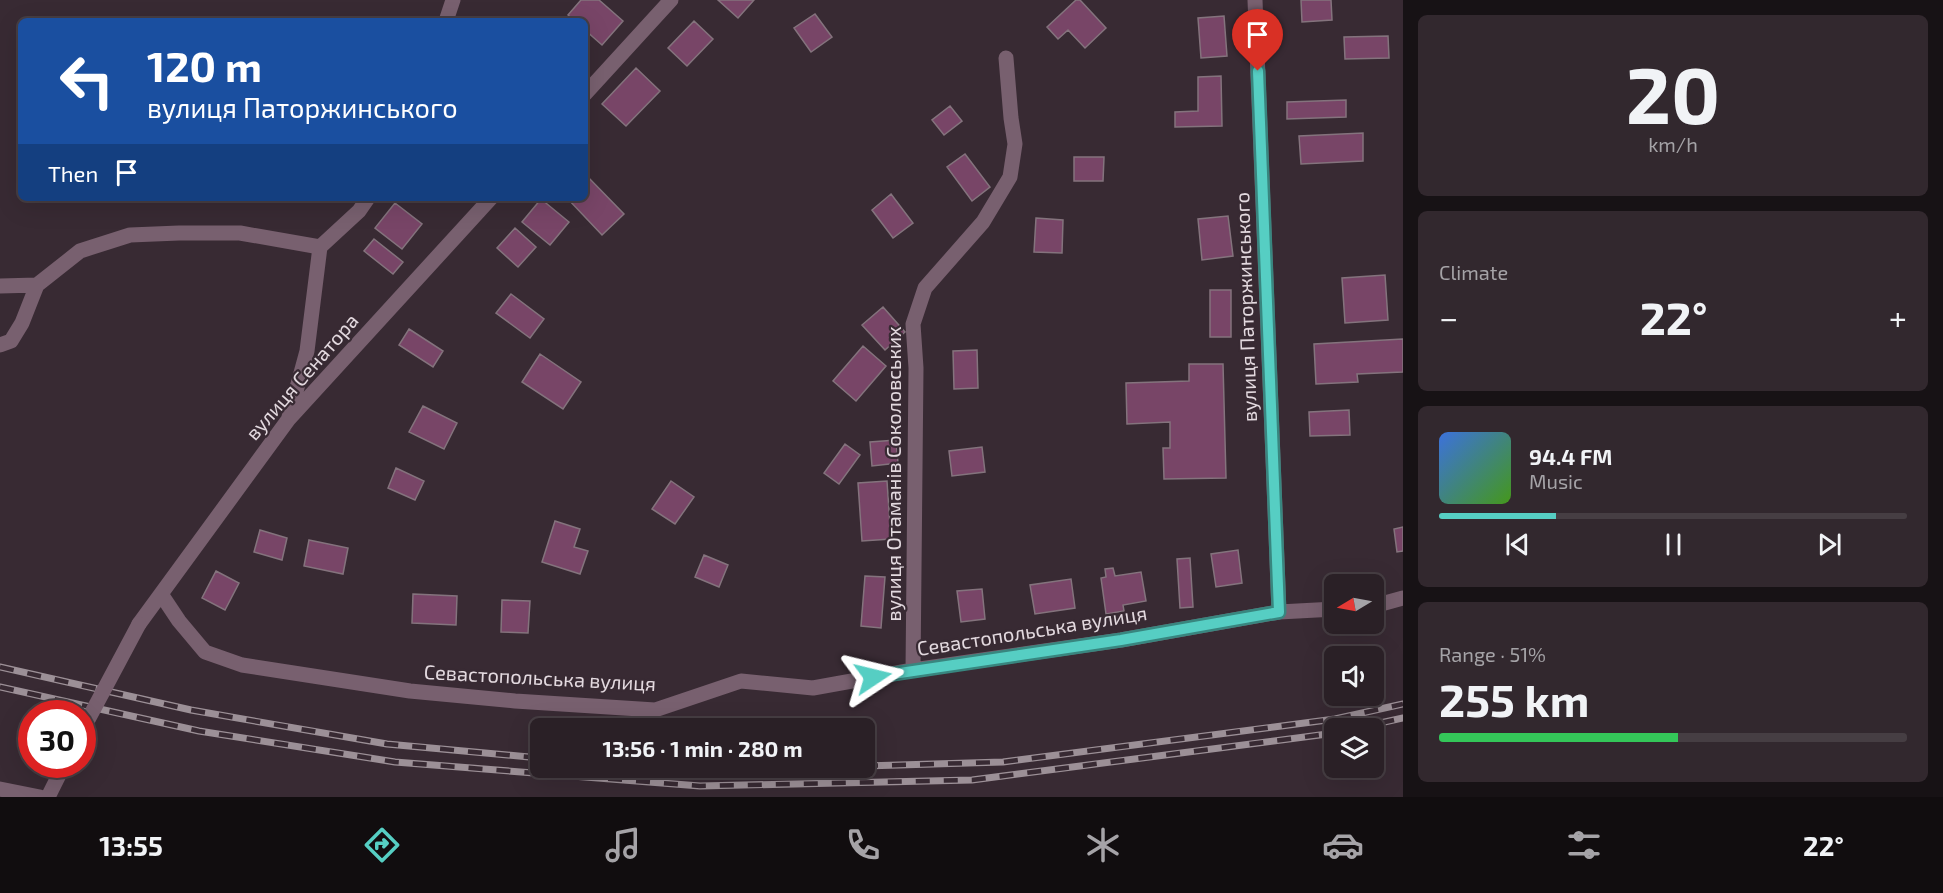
<!DOCTYPE html>
<html lang="en">
<head>
<meta charset="utf-8">
<style>
  body { margin:0; font-family:"Exo 2",sans-serif; background:#32282e; color:#f1f3f6; height:100vh; display:flex; flex-direction:column; font-size:22px; white-space:nowrap }
  * { box-sizing:border-box; margin:0 }
  p { font-size:20px; color:#a5a3a7 }
  .icon { flex:none; width:33px; height:33px; fill:none; stroke:currentColor; stroke-width:2; stroke-linecap:round; stroke-linejoin:round }
  .map { position:relative; flex:1; overflow:hidden }
  .side { display:flex; flex-direction:column; gap:15px; padding:15px; background:#171215; width:540px }
  .side>* { flex:none }
  .top-card { position:absolute; left:18px; top:18px; width:570px; height:183px; border-radius:9px; box-shadow:0 6px 24px #0002,0 0 0 2px #463e43; background:#1a4fa0; color:#fff; overflow:hidden }
  .needle { width:39px; rotate:260deg }
  .controls { position:absolute; left:1324px; top:574px; display:grid; gap:12px }
  .controls a { display:grid; place-items:center; width:60px; height:60px; border-radius:9px; background:#2a2026; box-shadow:0 6px 24px #0002,0 0 0 2px #463e43; font-size:30px }
  .speed { position:absolute; left:18px; top:700px; display:flex; gap:12px; font-size:30px; font-weight:700; text-align:center }
  .speed>* { display:grid; place-content:center; width:78px; height:78px; border-radius:50%; background:#2a2026; box-shadow:0 6px 24px #0002,0 0 0 2px #463e43; line-height:1 }
  .speed .limit { border:9px solid #d22; background:#fff; color:#111 }
  .pin { position:absolute; display:grid; place-items:center; width:51px; height:51px; color:#fff; margin:-62px -26px; border-radius:50% 50% 50% 0; rotate:-45deg; box-shadow:0 0 6px #0007 }
  .pin .icon { rotate:45deg }
  .me { position:absolute; width:66px; margin:-33px; rotate:80deg; stroke-linejoin:round; filter:drop-shadow(0 0 4px #0008) }
  .turn { display:flex; align-items:center; gap:21px; height:126px; padding:0 30px; font-size:27px }
  .turn .icon { width:78px; height:78px; stroke-width:2.5 }
  .turn b { display:block; font-size:42px; line-height:51px }
  .then { display:flex; align-items:center; height:57px; padding:0 30px; background:#0003; gap:12px; font-size:22px }
  .big { font-size:45px; font-weight:700; line-height:1.1 }
  .side .card { flex:1; display:flex; flex-direction:column; justify-content:center; gap:9px; min-width:0; padding:0 21px; border-radius:9px; background:#32282e }
  .side .dial { align-items:center; gap:0 }
  .dial b { font-size:78px; line-height:1 }
  .song { display:flex; align-items:center; gap:18px }
  .cover { width:72px; height:72px; border-radius:9px; background:linear-gradient(135deg,hsl(220 70% 55%),hsl(100 70% 35%)) }
  .played { height:6px; border-radius:3px; background:linear-gradient(90deg,#56cec3 25%,#463e43 25%) }
  .keys { display:flex; justify-content:space-around; direction:ltr }
  .heat { display:flex; justify-content:space-between; align-items:center; font-size:33px; direction:ltr }
  .charge { height:9px; border-radius:4px; background:linear-gradient(90deg,#34c759 51%,#463e43 0) }
  .trip { position:absolute; left:530px; top:718px; width:345px; height:60px; border-radius:9px; background:#2a2026; box-shadow:0 6px 24px #0002,0 0 0 2px #463e43; font-weight:700; line-height:60px; text-align:center }
  .menu { display:flex; height:96px; justify-content:space-around; align-items:center; background:#110d0f; color:#a5a3a7 }
  .menu .icon { width:42px; height:42px }
  .menu .current { color:#56cec3 }
  .menu b { font-size:27px; color:#f1f3f6 }
  main { display:flex; flex:1; min-height:0 }
  .map>svg:first-child { display:block }
  .building { fill:#784567; stroke:#84737d; stroke-width:1.5 }
  .lines { fill:none; stroke-linecap:round; stroke-linejoin:round }
  .minor { stroke:#78606f; stroke-width:15 }
  .rail-casing { stroke:#9c9097; stroke-width:7 }
  .rail { stroke:#382a33; stroke-width:4.5; stroke-dasharray:14; stroke-linecap:butt }
  .minor-bridge { stroke:#78606f; stroke-width:15 }
  .route-casing { stroke:#38867f; stroke-width:15 }
  .route { stroke:#56cec3; stroke-width:10 }
  .labels { text-anchor:middle; stroke-width:4.5; stroke-linejoin:round; paint-order:stroke }
  .street-label { font-size:20px; fill:#e3d9df; stroke:#382a33 }
</style>
</head>
<body>
<main>
<div class="map">
<svg width="1403" height="797" viewBox="0 0 1403 797">
  <rect width="100%" height="100%" fill="#382a33"/>
  <path class="building" d="M581,0H599L623,21L602,45L585,30V21H575L568,15Z
    M718,0H754L738,18Z
    M1076,0H1080L1106,28L1085,48L1068,30L1058,39L1047,27Z
    M1301,0H1331L1332,20L1302,22Z
    M815,14L832,37L811,52L794,28Z
    M1224,16L1227,56L1201,58L1198,18Z
    M694,21L713,39L687,66L668,48Z
    M1388,36L1389,58L1345,59L1344,37Z
    M636,68L660,91L626,126L602,104Z
    M1221,76L1222,126L1175,127V112L1198,111V77Z
    M1346,100V117L1287,119V102Z
    M950,106L962,121L944,135L932,120Z
    M1363,133V161L1301,164L1299,136Z
    M965,154L990,187L972,201L947,167Z
    M1074,157H1104L1103,181H1074Z
    M585,174L624,214L602,235L567,198H585Z
    M891,194L913,223L893,238L872,210Z
    M541,199L569,222L550,245L522,222Z
    M395,203L422,224L402,249L375,228Z
    M1228,216L1233,256L1202,260L1198,219Z
    M1036,218L1063,220L1062,253L1034,252Z
    M515,228L536,247L518,267L497,248Z
    M374,239L403,262L393,274L364,251Z
    M1385,275L1388,320L1345,323L1342,278Z
    M1210,290H1231V337H1210Z
    M511,294L544,319L530,338L496,313Z
    M883,307L905,332L885,350L862,325Z
    M409,329L443,351L433,367L399,345Z
    M1403,339V372L1357,374L1358,382L1316,384L1314,344Z
    M863,346L886,366L856,401L833,381Z
    M977,350L978,388L954,389L953,351Z
    M540,354L581,382L563,409L522,382Z
    M1189,364H1223L1226,478L1164,479L1163,448H1170V422L1127,424L1126,383L1189,381Z
    M423,406L457,423L444,449L409,432Z
    M1349,410L1350,435L1310,436L1309,412Z
    M896,440L898,463L872,466L870,442Z
    M845,444L860,455L839,484L824,473Z
    M982,447L985,472L952,476L949,451Z
    M396,468L424,481L415,500L388,488Z
    M671,481L694,497L675,524L652,509Z
    M887,481L891,539L862,541L858,483Z
    M555,521L580,529L574,547L588,551L580,574L542,562Z
    M1403,527V551L1397,552L1394,529Z
    M260,530L287,538L282,560L254,552Z
    M309,540L348,548L343,574L304,566Z
    M1238,550L1242,583L1216,587L1211,554Z
    M704,555L728,565L719,587L695,577Z
    M1190,558L1193,607L1180,608L1177,559Z
    M1113,568L1115,576L1141,572L1146,601L1123,605L1124,611L1106,614L1101,578L1106,577L1105,569Z
    M216,571L239,583L225,610L202,598Z
    M865,576L885,577L881,628L861,626Z
    M1071,579L1075,608L1035,614L1030,585Z
    M982,589L985,619L961,622L957,591Z
    M413,594L457,596L456,625L412,623Z
    M502,600L530,601L528,633L501,632Z"/>
  <g class="lines">
    <path class="minor" d="M1255,0L1279,612
      M446,21L453,0
      M585,94L671,0
      M0,286L37,285L80,251L130,235L179,233H240L320,247
      M0,345L11,341L22,323L37,285
      M289,417L307,351L320,247L359,211L368,198
      M161,594L179,621L205,652L242,665L410,691L515,701L655,710L741,681L813,688L913,670L1121,640L1279,612L1335,609
      M1374,606L1403,598
      M139,624L288,420L491,198
      M913,670L916,368L913,324L925,288L983,222L1010,177L1015,144L1011,118L1006,58
      M0,789L40,797
      M48,797L64,765"/>
    <defs>
      <path id="rail" d="M0,667L191,710L387,744L540,758
        M0,687L199,731L395,762L700,786L972,780L1335,733
        M1353,729L1403,718
        M864,766L1003,762L1335,719L1403,704"/>
    </defs>
    <use href="#rail" class="rail-casing"/>
    <use href="#rail" class="rail"/>
    <path class="minor-bridge" d="M82,731L139,624"/>
  </g>
  <g class="lines">
    <defs>
      <path id="route" d="M873,677L1121,640L1279,612L1258,71"/>
    </defs>
    <use href="#route" class="route-casing"/>
    <use href="#route" class="route"/>
  </g>
  <g class="labels">
    <g class="street-label">
      <text transform="translate(1246 307) rotate(-92)" y="7">вулиця Паторжинського</text>
      <text transform="translate(302 377) rotate(-49)" y="7">вулиця Сенатора</text>
      <text transform="translate(894 474) rotate(-90)" y="7">вулиця Отаманів Соколовських</text>
      <text transform="translate(1032 631) rotate(-9)" y="7">Севастопольська вулиця</text>
      <text transform="translate(540 678) rotate(3)" y="7">Севастопольська вулиця</text>
    </g>
  </g>
</svg>
<div class="controls">
<a><svg class="needle" viewBox="-14 -14 28 28"><path d="M0-13l5 13h-10z" fill="#e53935"/><path d="M0 13l5-13h-10z" fill="#a5a3a7"/></svg></a>
<a><svg class="icon" aria-label="sound" viewBox="0 0 24 24"><path d="M4 9h4l5-4v14l-5-4H4zM17 9q2 3 0 6"/></svg></a>
<a><svg class="icon" aria-label="layers" viewBox="0 0 24 24"><path d="M12 4l9 5-9 5-9-5zM3 14l9 5 9-5"/></svg></a>
</div>
<div class="speed"><div class="limit">30</div></div>
<div class="pin" style="left:1258px;top:71px;background:#d93025"><svg class="icon" aria-label="arrive" viewBox="0 0 24 24"><path d="M6 21V4h12l-3 4 3 4H6"/></svg></div>
<svg class="me" style="left:873px;top:677px" viewBox="-20 -20 40 40"><path d="M0-17L14 15 0 8-14 15z" fill="#56cec3" stroke="#fff" stroke-width="4"/></svg>
<div class="trip">13:56 · 1 min · 280 m</div>
<div class="top-card">
<div class="turn"><svg class="icon" aria-label="left" viewBox="0 0 24 24"><path d="M17 20v-9H6M10 6l-5 5 5 5"/></svg><div><b>120 m</b>вулиця Паторжинського</div></div>
<div class="then">Then<svg class="icon" aria-label="arrive" viewBox="0 0 24 24"><path d="M6 21V4h12l-3 4 3 4H6"/></svg></div>
</div>
</div>
<section class="side">
<div class="card dial"><b>20</b><p>km/h</p></div>
<div class="card"><p>Climate</p>
<div class="heat"><a>−</a><b class="big">22°</b><a>+</a></div>
</div>
<div class="card">
<div class="song"><i class="cover"></i><div><b>94.4 FM</b><p>Music</p></div></div>
<div class="played"></div>
<div class="keys"><svg class="icon" aria-label="previous" viewBox="0 0 24 24"><path d="M18 5L8 12l10 7zM5 5v14"/></svg><svg class="icon" aria-label="pause" viewBox="0 0 24 24"><path d="M8 5v14M16 5v14"/></svg><svg class="icon" aria-label="next" viewBox="0 0 24 24"><path d="M6 5l10 7-10 7zM19 5v14"/></svg></div>
</div>
<div class="card"><p>Range · 51%</p><b class="big">255 km</b><div class="charge"></div></div>
</section>
</main>
<nav class="menu">
<b>13:55</b>
<svg class="icon current" aria-label="directions" viewBox="0 0 24 24"><path d="M12 3l9 9-9 9-9-9zM9 14v-3h6M13 9l2 2-2 2"/></svg>
<svg class="icon" aria-label="music" viewBox="0 0 24 24"><path d="M9 18V5l10-2v13"/><circle cx="6" cy="18" r="3"/><circle cx="16" cy="16" r="3"/></svg>
<svg class="icon" aria-label="phone" viewBox="0 0 24 24"><path d="M5 4h4l2 5-3 2q2 4 5 5l2-3 5 2v4C11 20 4 13 5 4z"/></svg>
<svg class="icon" aria-label="climate" viewBox="0 0 24 24"><path d="M12 3v18M4 7l16 10M4 17L20 7"/></svg>
<svg class="icon" aria-label="car" viewBox="0 0 24 24"><path d="M5 17H2v-5l4-1 3-4h7l3 4 3 1v5h-3M9 17h6M6 11h13"/><circle cx="7" cy="17" r="2"/><circle cx="17" cy="17" r="2"/></svg>
<svg class="icon" aria-label="filters" viewBox="0 0 24 24"><path d="M4 7h16M4 17h16"/><circle cx="9" cy="7" r="2"/><circle cx="15" cy="17" r="2"/></svg>
<b>22°</b>
</nav>
</body>
</html>
